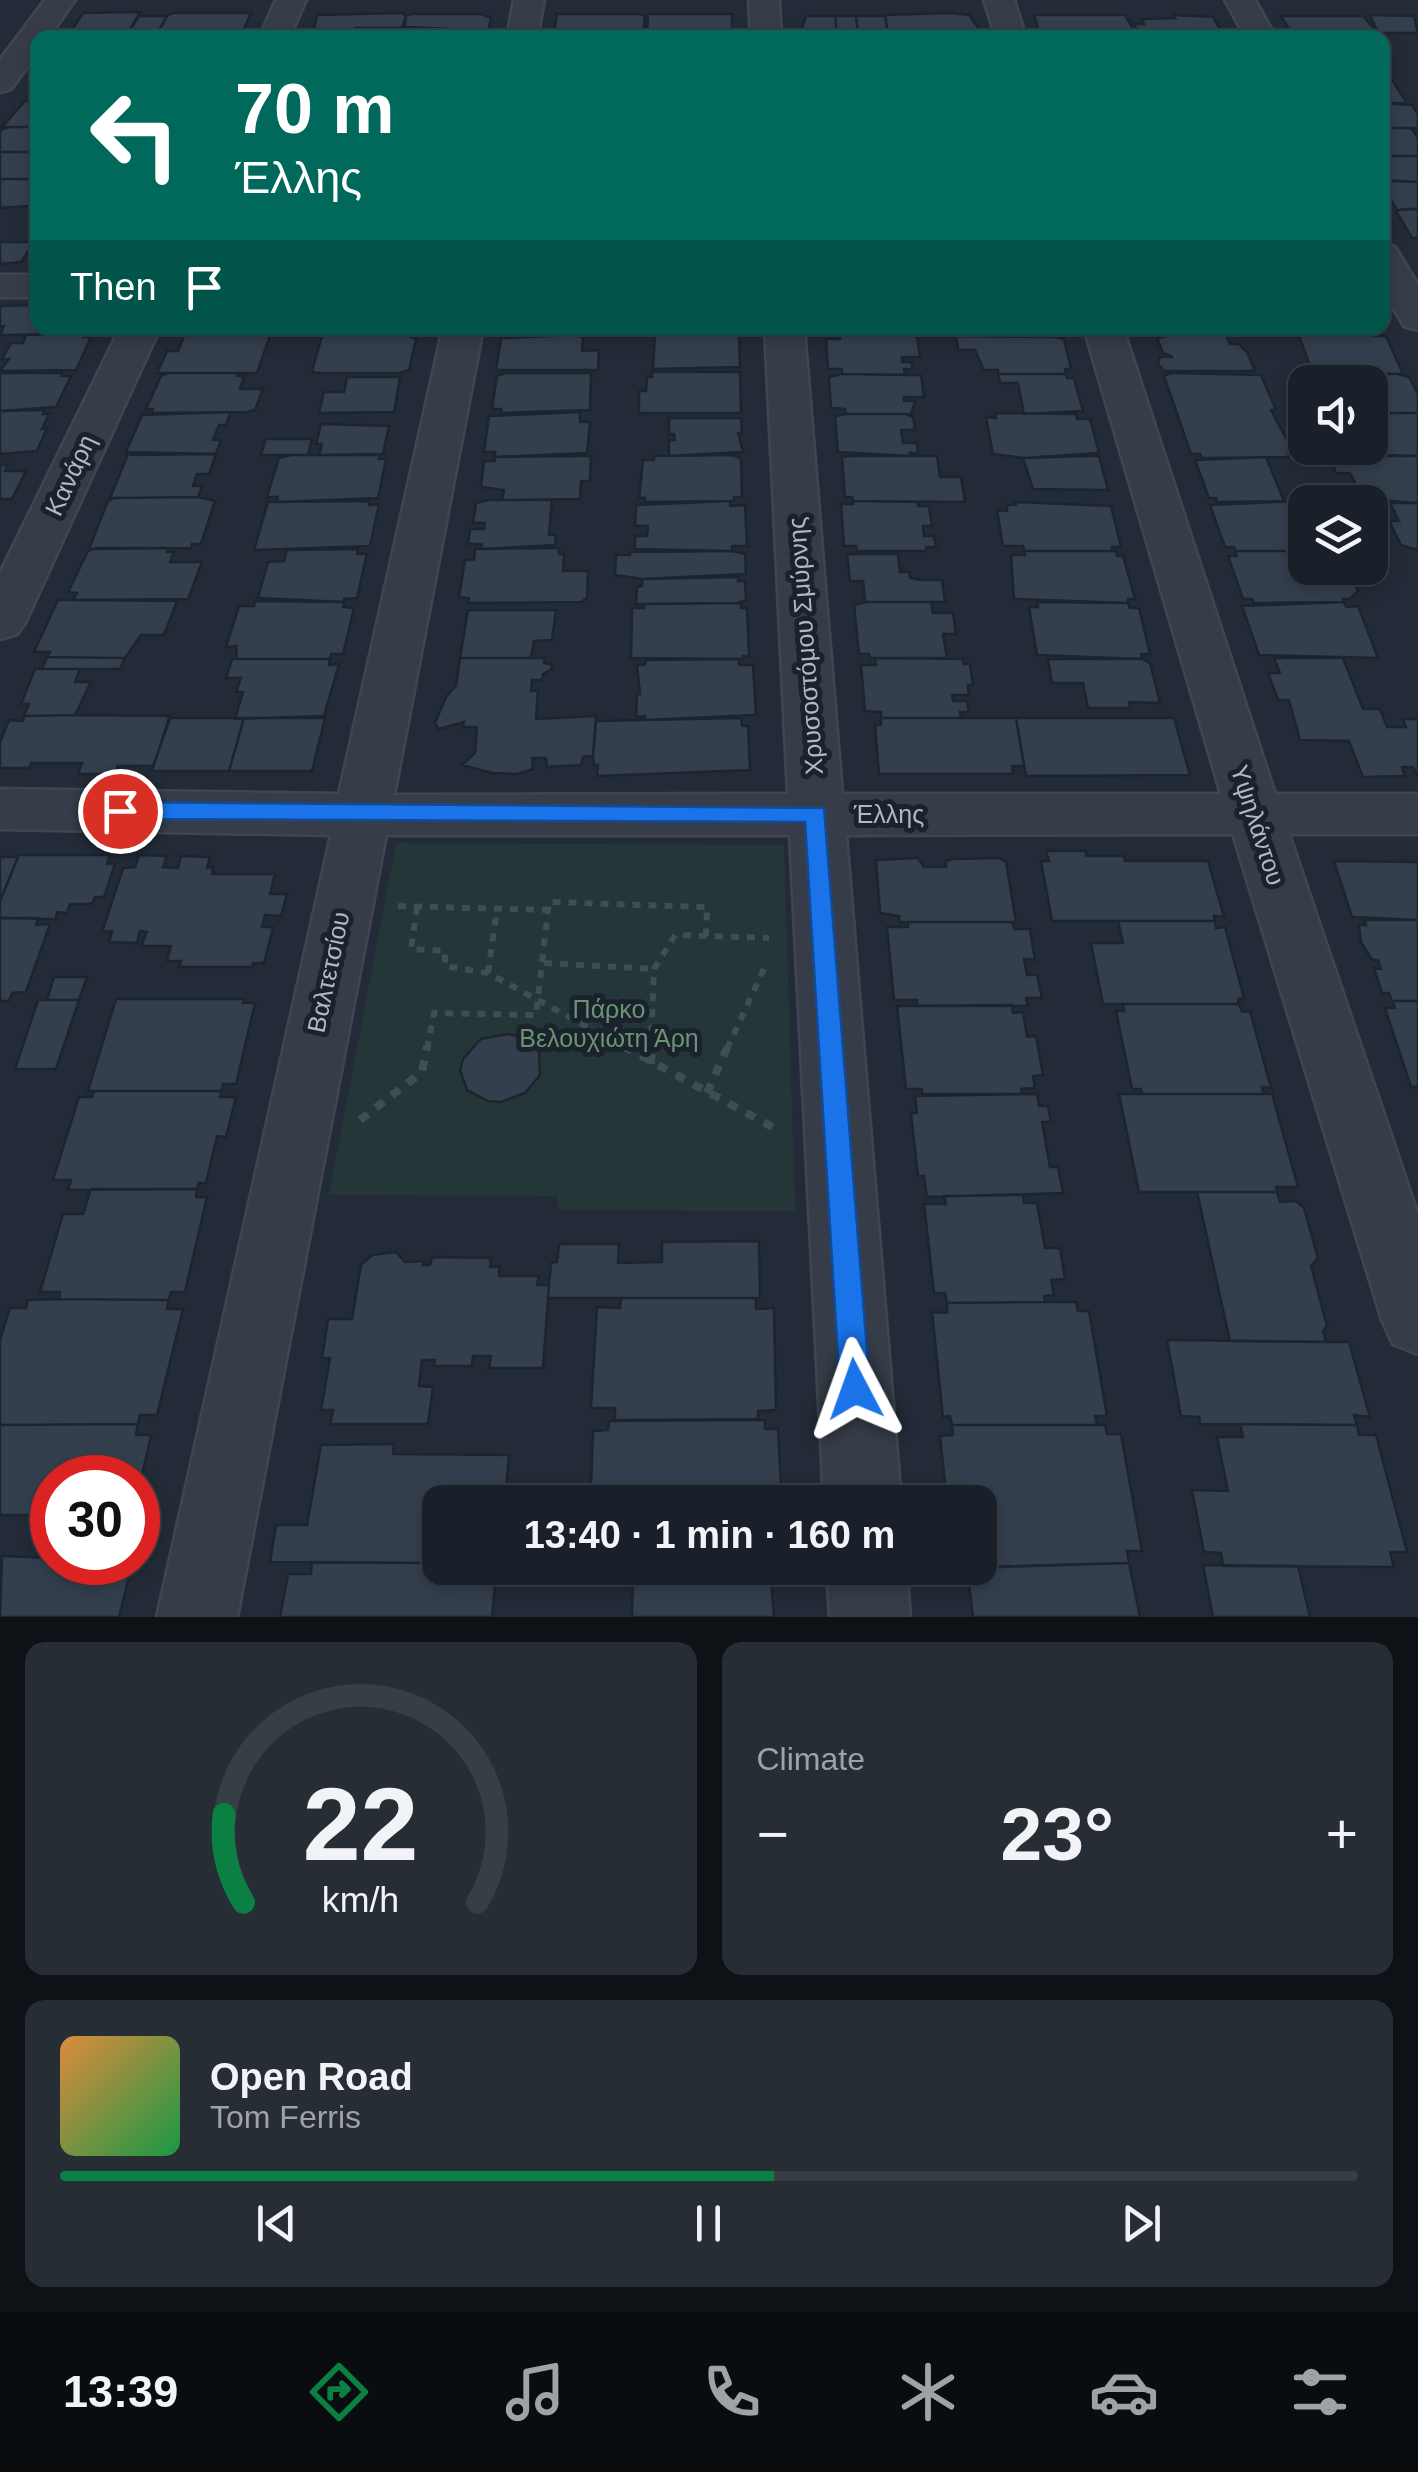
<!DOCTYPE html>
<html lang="en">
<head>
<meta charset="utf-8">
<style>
  body { margin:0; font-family:Helvetica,sans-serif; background:#272d35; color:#f1f3f6; height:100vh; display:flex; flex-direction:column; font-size:38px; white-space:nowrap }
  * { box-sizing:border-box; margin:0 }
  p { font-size:32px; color:#9fa3a8 }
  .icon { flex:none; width:55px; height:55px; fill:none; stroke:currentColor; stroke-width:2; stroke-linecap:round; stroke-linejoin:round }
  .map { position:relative; height:1617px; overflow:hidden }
  .sheet { display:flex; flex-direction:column; gap:25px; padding:25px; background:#0e1217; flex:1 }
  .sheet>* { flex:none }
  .hud { position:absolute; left:30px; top:30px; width:1360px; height:305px; border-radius:20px; box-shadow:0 5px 15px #0003,0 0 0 2px #383e46; background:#00695c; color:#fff; overflow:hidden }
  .buttons { position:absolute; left:1288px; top:365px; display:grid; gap:20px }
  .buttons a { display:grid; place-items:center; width:100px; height:100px; border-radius:20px; background:#1a2029; box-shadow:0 5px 15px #0003,0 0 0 2px #383e46; font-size:50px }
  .speed { position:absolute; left:30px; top:1455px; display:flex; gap:20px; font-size:50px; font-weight:700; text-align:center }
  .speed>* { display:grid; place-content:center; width:130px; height:130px; border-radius:50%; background:#1a2029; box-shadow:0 5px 15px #0003,0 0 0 2px #383e46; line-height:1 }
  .speed .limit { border:15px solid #d22; background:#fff; color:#111 }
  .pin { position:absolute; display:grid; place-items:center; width:85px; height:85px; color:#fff; margin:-42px; border:5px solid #fff; border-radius:50%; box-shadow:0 2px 10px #0007 }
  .me { position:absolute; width:110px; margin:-55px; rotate:356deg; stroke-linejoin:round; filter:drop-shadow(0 0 8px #0008) }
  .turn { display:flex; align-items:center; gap:35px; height:210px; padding:0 40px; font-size:45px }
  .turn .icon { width:130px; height:130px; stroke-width:2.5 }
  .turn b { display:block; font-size:70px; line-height:85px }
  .then { display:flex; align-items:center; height:95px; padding:0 40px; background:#0003; gap:20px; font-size:38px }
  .big { font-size:75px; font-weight:700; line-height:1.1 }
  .sheet .widget { flex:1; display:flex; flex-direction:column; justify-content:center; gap:15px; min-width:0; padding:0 35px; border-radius:20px; background:#272d35 }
  .sheet .dial { align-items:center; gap:0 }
  .dial svg { height:260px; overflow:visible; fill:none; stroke:#383e46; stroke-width:7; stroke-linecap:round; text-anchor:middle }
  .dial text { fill:#f1f3f6; stroke:none }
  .song { display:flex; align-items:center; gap:30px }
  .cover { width:120px; height:120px; border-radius:15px; background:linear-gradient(135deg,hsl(30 70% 55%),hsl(140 70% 35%)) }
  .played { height:10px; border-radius:5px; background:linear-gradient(90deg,#0b8043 55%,#383e46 55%) }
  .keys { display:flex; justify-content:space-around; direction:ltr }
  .heat { display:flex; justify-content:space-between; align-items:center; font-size:55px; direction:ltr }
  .sheet .tiles { flex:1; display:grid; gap:25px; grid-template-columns:1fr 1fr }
  .widget:last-child { grid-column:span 2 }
  .trip { position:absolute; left:422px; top:1485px; width:575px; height:100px; border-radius:20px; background:#1a2029; box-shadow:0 5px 15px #0003,0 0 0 2px #383e46; font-weight:700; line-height:100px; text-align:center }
  .tabs { display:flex; height:160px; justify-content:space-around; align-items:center; background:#0a0d10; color:#9fa3a8 }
  .tabs .icon { width:70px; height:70px }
  .tabs .current { color:#0b8043 }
  .tabs b { font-size:45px; color:#f1f3f6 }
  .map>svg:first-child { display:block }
  .green { fill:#243638 }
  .building { fill:#343f4e; stroke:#1d242e; stroke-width:2.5 }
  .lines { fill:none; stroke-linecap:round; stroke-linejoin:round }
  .minor-casing { stroke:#3f4651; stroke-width:5 }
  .path-far1 { stroke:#3d4f51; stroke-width:6; stroke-dasharray:8 8; stroke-linecap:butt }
  .path { stroke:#3d4f51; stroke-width:8; stroke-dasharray:10 10; stroke-linecap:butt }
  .minor { fill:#363d48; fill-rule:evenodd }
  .route { fill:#1a73e8; stroke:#114b97; stroke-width:2.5 }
  .labels { text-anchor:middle; stroke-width:10; stroke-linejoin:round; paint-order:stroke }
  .street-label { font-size:25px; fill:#b0b8c4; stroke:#1b222c }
  .park-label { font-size:25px; fill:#699372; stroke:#1b222c }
</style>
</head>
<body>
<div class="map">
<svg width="1418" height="1617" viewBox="0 0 1418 1617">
  <rect width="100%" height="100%" fill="#222b37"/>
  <path class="green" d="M396,843L784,845L795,1211L558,1210V1196L329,1195Z"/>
  <path class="building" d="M140,12L128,33L71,31L83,13Z
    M173,13H251L243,31L236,33L159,31L167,16Z
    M402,13L406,16L402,28H355L353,34H313L317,15Z
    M950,13L969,15L979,29L973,30L974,34H888L885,15Z
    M411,14H481L491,18L488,32L483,34H449L450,29L405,27L406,16Z
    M557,14H640L645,16L643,34H558L554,32Z
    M648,14H732V38H683V32H647Z
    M1034,15H1125L1134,31H1039Z
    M1173,15L1213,17L1223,34L1201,31L1139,34L1134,24H1144L1142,19L1175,18Z
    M1370,15L1414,16L1418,33H1378Z
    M139,16H167L157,33H128Z
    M806,16H835L837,33L801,31Z
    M835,16H856L858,33H837Z
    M856,16H885L888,33H858Z
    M1281,16H1363L1380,36L1299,35L1292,34Z
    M1098,32L1105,38H1050L1048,33Z
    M128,33L130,38H66L73,34Z
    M807,33H871L876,38H801Z
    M558,34H621L628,35L554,38Z
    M1382,80H1392L1407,103H1382Z
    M25,101H38V127H2Z
    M1382,103L1412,105L1418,114V128H1382Z
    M10,127H38V152H0V130Z
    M1382,128H1411L1418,138V156H1382Z
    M0,152H38V179H0Z
    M1382,156H1418V182L1382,180Z
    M0,179H38V191L28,206L0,208Z
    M1387,181L1418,182V209L1397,210L1382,186Z
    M1404,209H1418V238H1412L1396,211Z
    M0,242H34L21,262L0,264Z
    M38,305V328H100L85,334L0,335L4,326L0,327V306Z
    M233,328H273L270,336H230Z
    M299,328H418L417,333L409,336H327L297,333Z
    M500,328H602V333L594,335L511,336L512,328Z
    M833,328H944L945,336H849L834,334Z
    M944,328H1062L1064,333H1055V337L945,336Z
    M1147,328H1267L1269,330H1230L1232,335H1158Z
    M1267,328H1378L1383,336H1279L1276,330Z
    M655,331L739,334L740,367L653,369Z
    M85,334L84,337H91L76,370L0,371L9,359H2L11,343H23L26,335Z
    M578,335L583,338L582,351L599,350L598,370H496L501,338Z
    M1170,335H1226L1230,344H1239L1247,352L1255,371H1164L1158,364L1160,357H1173L1163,353L1157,338Z
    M184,336H270L257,373H157L167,351H178Z
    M322,336H409L416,339L409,370L400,373H316L312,371Z
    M840,336H917L920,357H902V362H912V369H904L905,375L842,374V369H828L826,339H840Z
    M956,336L1055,337L1064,339L1071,369H1065L1066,374H998V370H984L975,350H958Z
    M1299,336H1386L1403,374H1313Z
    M652,372H740L741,413H639V391H646L647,377H652Z
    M0,373H62L61,376H71L56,407L0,411Z
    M168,373H238L237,376H244L240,389H263L255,410L247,412L152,413L153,409H146L161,376Z
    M506,373H591L590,410L501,413V409H492L497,376Z
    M1171,373L1261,375L1276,410H1271L1294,453H1288L1290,457L1202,458L1200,454H1191L1164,376Z
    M842,374L921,375L924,397H904V401H915L911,414H846L845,409L831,408L829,377Z
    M998,374H1066L1067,378H1074L1083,411L1024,414L1018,383H1000Z
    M1342,374H1398L1409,377L1418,394V413H1370V382H1346Z
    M347,377H400L394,412L319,413L324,392H344Z
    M45,410L43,414H49L42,429L47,428L37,451L0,454V411Z
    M231,412L226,425H219L213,440H221L216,454L126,452L142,415Z
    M580,412V422H590L587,453L495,457V452H484L489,416Z
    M995,413L1076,414L1077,419H1090L1099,453L1023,458L993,454L986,417L996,418Z
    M1370,413H1418V456L1356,454L1353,448H1370Z
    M846,414H906L913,417L915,430H901L903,443H917L918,453H910V456L838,452L835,416Z
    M669,418H741L742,433H738L743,452L669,456V440H675L674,434H669Z
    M321,424L389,426L383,454L319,455L322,444H316Z
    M266,439H312L308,455H261Z
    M128,454L134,455L216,454L209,474H197L193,486H202L198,497L110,498Z
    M291,455H380L379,459H386L378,498L277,502L278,497H267L279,458Z
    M733,455L741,458L742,497H734V501L645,502V498H639L643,460H654V456Z
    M577,456H591L590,481H581L580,499L502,500L504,490L481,487L484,461H495V457Z
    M849,456H937L940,477H961L965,502L853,501L852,497H845L842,457Z
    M1087,456H1099L1108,490L1033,489L1023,458Z
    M1329,456H1418V503L1363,499L1350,473H1336Z
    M1266,457L1284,501L1217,502L1216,498H1209L1195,460Z
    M0,465H8L5,471H26L12,499H0Z
    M198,497L215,501L201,544H192L191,548L89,549L108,501L114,498Z
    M488,500H552L549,535H556L555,545L481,549L482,544H468L470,529H484L485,523H473L476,503Z
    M369,501V505L379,504L370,546L254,550L268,502Z
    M730,501V506L745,505L747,546H732V551L635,549V536H647L648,526H635L636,505Z
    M853,501L918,502V506H929L932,526H923L924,536H934L936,547H926V551H857L856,546H844L841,504H853Z
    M1301,501L1305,505V551H1235L1234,547H1225L1210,505Z
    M1015,502L1111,506L1121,547H1112L1113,551H1024L1023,546H1003L997,510L1007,511V505H1016Z
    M1390,503H1418V550L1401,545L1389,521H1399Z
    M97,548H169L167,552H174L170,562H202L188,599L73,600L77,593L68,592L88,551Z
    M559,548V554H564L563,571H588L587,598L581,602L468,603L469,598L459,597L465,560H474L475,549Z
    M358,549L357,554H367L357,598L344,599V602L258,598L268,562L284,561L287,550Z
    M732,551L745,554L746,574L642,579L615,575L616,555H630V552Z
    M1024,551H1116L1117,556H1123L1135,599H1128V603L1014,599L1011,555H1025Z
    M1235,551H1305V568H1348L1358,591L1350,599H1343L1344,602L1254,603L1252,599H1243L1228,556H1237Z
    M847,554H898L900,572H909L910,578L921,580H942L945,602H865L863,581H850Z
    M738,577V581H745L746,600L737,603L636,604L637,587L642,586V579Z
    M58,600H73L177,601L164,635H141L125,658L47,657L50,652H34Z
    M255,601L344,602L343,607L354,608L343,654H331L330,659H237L236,646L226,647L239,606H254Z
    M865,602H931L933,613H953L956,634H943L947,658H870L869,654H859L854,605Z
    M1037,602L1128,603L1130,608H1139L1150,654H1141L1142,659L1037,655L1029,607H1038Z
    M1344,602L1346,607L1358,606L1378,658L1259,655L1242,606Z
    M741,603V608H747L749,656H743V659L631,658L632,608H644V604Z
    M468,610H556L552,640L534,641L531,658H460Z
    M47,657L125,658L120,669H42Z
    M460,658H544V663L551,664L552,669L543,674L542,680H532L531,691H538L536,719L596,716L593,756L583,757L581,765L547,767L546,758H532L533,769L517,774L492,773L462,765L475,753L477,727H463L464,722L439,729L435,723L446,697L456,686Z
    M875,658L963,659L964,664H970L973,685H968L969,695H952L953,701H967L969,712H960L961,718H881V712L865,711L861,665H876Z
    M1274,658H1343L1363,709H1380L1387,727H1406L1403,719H1418V776L1413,767H1402L1405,776L1363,777L1349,741L1300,740L1289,700H1278L1268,673H1280Z
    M232,659H330L329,665L339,664L324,716L235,719L243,692H236L241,678H226Z
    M739,659V665H753L756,715L645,720V716L636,717L637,694H640L637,665H645L646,660Z
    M1048,659H1142L1150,663L1160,703L1129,702L1130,708H1088L1083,683H1052Z
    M35,669H80L75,682H91L75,715L24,716L29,704H21Z
    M24,716L75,715L171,716L153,766H118L115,774H78L82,763H31L29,768H0V742L9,720L23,721Z
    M169,718H244L229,771H152Z
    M244,718H325L312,771H229Z
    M741,718L742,726H748L750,770L597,776L598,765H594L593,756L596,721Z
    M881,718H1016L1024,766H1012L1013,774H879L875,725H881Z
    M1016,718H1174L1190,775L1026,776Z
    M1046,851H1086V856H1124L1125,861H1208L1224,917L1214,916L1215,921H1052L1041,861H1049Z
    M19,855H110L107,864H115L104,897H95L92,904H70L67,913L57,912L56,919L0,918V901Z
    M139,855L167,856L163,867L178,868L181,856L210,857L207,868L213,867L212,874H275L270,894H287L281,916L265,915L262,927H273L264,963H253L252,967H179L181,961H167L171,946H141L147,932L140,931L137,943L109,942L112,931L102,932L123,868L135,867Z
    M0,857H18L0,901Z
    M918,858L924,867H946V861L953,859L999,858L1006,862L1016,922H899V916L880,913L876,860Z
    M1334,861L1418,862V920L1352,917Z
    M0,918H38L36,925L50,924L26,992L12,993L9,1001H0Z
    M1364,920H1418V1001H1392L1389,993H1382L1374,968L1381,969L1378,960H1372L1361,942L1359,925H1366Z
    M1118,921H1215L1216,928L1225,927L1244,998L1238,999L1239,1004H1103L1091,943H1123Z
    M908,922H1013L1014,929H1030L1035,960L1024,959L1027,975H1037L1042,998H1026L1028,1006H917V1000H894L887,927H908Z
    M54,977H87L79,1000H47Z
    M116,999H244L243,1003H255L236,1084H223L222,1091H88Z
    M38,1000H79L56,1069H15Z
    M1392,1001H1418V1087H1411L1385,1008H1395Z
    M1123,1004H1239L1242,1012L1250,1011L1271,1088L1262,1087L1264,1094H1142L1141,1089H1132L1116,1011H1124Z
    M1012,1005L1013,1013L1023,1012L1027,1037L1036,1036L1043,1075L1033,1076L1035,1088L1021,1089L1022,1094H922V1089H906L897,1006Z
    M508,1034L522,1037L539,1052L540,1075L525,1093L501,1102L488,1101L467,1090L460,1070L463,1059L481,1039Z
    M94,1091H222L220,1097H236L226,1137L217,1136L206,1183H199L197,1189L68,1190L71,1180H53L79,1097H92Z
    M1037,1094L1039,1106H1048L1051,1122H1042L1050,1167H1058L1063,1193L927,1197L924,1176H918L911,1113H917L915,1096Z
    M1119,1094H1272L1298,1187H1276L1277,1192H1139Z
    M91,1189H197L196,1197H207L185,1292H171L169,1300L59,1299L60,1292H40L63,1214H83Z
    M1197,1192H1277L1280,1202L1296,1201L1304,1208L1318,1258L1311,1266L1327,1326L1323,1331L1326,1342L1230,1341Z
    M1023,1195L1024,1203H1037L1045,1248H1060L1065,1279L1051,1280L1054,1295L1044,1296L1045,1302L947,1303L945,1293H934L924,1204H946L944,1196Z
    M759,1241L760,1298H548L551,1263L557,1262L559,1244H619L618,1263L662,1262V1242Z
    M396,1252L405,1262L424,1261L423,1265H430L432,1257L491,1258L490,1267L499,1266V1276H539L537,1285H549L543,1368H489L491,1356H473L472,1366H434L435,1360H422L419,1386L433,1387L428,1424H330L333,1410H321L330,1358H322L328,1319H352L361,1265L372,1255Z
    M621,1298H756V1309L774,1308L776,1410L758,1411V1419L615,1420V1408H591L597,1307L620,1308Z
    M59,1299L169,1300L167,1309H183L157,1415H140L138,1424L0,1425V1340L10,1308H26L28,1300Z
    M1045,1302H1076L1078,1311H1089L1107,1416H1095L1097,1425H952L950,1416L943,1417L932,1312L947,1313V1303Z
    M1167,1340L1349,1342L1370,1417L1354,1415L1357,1425L1200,1424L1199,1417L1181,1416Z
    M765,1420V1429H778L781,1485L591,1486L593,1431L608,1430L609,1421Z
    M138,1424L136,1435H151L138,1493V1478H52V1515H0V1425Z
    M1240,1424L1357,1425L1359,1435H1376L1407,1552H1390L1394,1567L1223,1566L1221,1553L1204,1552L1192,1490L1228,1491L1217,1437H1243Z
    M952,1425H1105L1107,1434H1121L1142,1551H1127L1129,1563L980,1567V1502H947L940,1436L953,1435Z
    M394,1444L393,1454L509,1455L505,1502H440V1563L270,1562L276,1525H307L321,1445Z
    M781,1485V1502H603L604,1486Z
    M2,1556L52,1558V1562H109L106,1573H130L119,1617H0Z
    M312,1562L436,1563L435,1575H484L483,1583L495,1584L492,1617H280L288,1574H311Z
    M1129,1563L1140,1617H973L967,1568Z
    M1203,1565L1298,1566L1310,1617H1213Z
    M633,1568L765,1569L771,1580L774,1617H632Z"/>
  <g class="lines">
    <defs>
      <path id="minor" d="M45,0H75L48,38H38V52L11,89L0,92V60Z
        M276,0H306L289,38H259Z
        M514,0H544L537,38H507Z
        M749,0H779L781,38H751Z
        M984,0H1014L1026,38H996Z
        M1225,0H1255L1276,38H1246Z
        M1382,244L1395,247L1418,285V330L1404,326L1382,289Z
        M0,275H38V297H0Z
        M120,328H160L25,623L17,634L0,639V573Z
        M443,328H483L394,795L788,794L765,328H804L842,794H1221L1084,328H1123L1275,794H1418V834H1289L1418,1215V1354L1393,1344L1382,1320L1233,834L846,835L901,1502H824L790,835H386L237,1617H157L331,835L0,829V789L339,794Z
        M827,1568H906L910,1617H830Z"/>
    </defs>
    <use href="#minor" class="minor-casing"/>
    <path class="path-far1" d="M398,906L548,910
      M417,907L411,949L445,951V966L488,973L628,1049
      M544,963L654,969
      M488,973L497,909
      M427,1049L434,1013L536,1015L549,902L707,907L706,936
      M651,1049L654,969L675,935L769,938
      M727,1049L767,962"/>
    <path class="path" d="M623,1046L776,1129
      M651,1064L652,1046
      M707,1093L728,1046
      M360,1120L422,1072L427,1046"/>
    <use href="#minor" class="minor"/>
  </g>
  <path class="route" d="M120,802L824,808L870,1389L866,1400L855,1404L844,1400L840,1389L805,822L120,819L109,811Z"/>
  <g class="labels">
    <g class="street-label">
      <text transform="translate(70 475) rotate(-65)" y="9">Κανάρη</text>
      <text transform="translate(805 646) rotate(-94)" y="9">Χρυσοστόμου Σμύρνης</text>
      <text x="889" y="823">Έλλης</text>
      <text transform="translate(1258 825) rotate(72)" y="9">Υψηλάντου</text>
      <text transform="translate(328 972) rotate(-78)" y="9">Βαλτετσίου</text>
    </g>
    <g class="park-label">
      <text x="609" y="1018">Πάρκο<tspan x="609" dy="29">Βελουχιώτη Άρη</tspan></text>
    </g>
  </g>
</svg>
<div class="buttons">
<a><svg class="icon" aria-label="sound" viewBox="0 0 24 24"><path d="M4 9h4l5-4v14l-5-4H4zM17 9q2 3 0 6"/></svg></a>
<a><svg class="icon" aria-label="layers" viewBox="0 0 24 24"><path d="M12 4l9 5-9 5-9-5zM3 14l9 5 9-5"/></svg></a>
</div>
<div class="speed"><div class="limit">30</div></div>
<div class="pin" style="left:120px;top:811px;background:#d93025"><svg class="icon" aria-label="arrive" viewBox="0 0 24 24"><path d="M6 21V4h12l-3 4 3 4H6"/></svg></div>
<svg class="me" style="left:855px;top:1389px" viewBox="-20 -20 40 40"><path d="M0-17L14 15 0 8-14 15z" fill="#1a73e8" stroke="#fff" stroke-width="4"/></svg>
<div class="trip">13:40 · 1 min · 160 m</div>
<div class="hud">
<div class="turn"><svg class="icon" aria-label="left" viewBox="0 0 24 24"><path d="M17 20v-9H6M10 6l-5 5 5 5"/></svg><div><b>70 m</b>Έλλης</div></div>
<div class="then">Then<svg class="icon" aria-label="arrive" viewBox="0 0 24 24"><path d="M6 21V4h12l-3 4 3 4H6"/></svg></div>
</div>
</div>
<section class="sheet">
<div class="tiles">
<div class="widget dial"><svg viewBox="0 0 100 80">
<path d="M14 69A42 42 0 1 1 86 69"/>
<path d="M14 69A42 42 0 0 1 8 42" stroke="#0b8043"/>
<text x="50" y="56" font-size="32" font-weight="700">22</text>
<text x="50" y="72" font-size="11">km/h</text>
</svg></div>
<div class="widget"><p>Climate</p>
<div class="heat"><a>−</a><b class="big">23°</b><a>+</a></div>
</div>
<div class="widget">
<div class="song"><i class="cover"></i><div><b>Open Road</b><p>Tom Ferris</p></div></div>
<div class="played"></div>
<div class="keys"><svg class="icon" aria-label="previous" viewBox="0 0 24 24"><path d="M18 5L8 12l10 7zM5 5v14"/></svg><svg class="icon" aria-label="pause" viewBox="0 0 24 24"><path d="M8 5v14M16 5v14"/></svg><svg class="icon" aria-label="next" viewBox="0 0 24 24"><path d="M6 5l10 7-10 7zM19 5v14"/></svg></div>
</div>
</div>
</section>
<nav class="tabs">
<b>13:39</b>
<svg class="icon current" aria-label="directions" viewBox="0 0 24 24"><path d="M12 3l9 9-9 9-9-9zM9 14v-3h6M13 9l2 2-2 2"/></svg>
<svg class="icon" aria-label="music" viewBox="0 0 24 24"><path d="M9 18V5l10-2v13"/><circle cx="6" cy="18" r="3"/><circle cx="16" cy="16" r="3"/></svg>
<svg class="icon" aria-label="phone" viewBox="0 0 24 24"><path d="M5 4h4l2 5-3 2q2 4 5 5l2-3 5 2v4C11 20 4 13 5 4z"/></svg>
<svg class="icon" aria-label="climate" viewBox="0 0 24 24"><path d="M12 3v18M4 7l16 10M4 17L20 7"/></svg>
<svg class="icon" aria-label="car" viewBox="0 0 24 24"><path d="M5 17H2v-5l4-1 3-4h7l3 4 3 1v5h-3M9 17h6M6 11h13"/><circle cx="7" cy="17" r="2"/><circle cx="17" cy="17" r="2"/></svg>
<svg class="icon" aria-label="filters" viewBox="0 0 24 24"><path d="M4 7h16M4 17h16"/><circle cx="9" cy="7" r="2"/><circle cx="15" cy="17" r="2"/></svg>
</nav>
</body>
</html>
